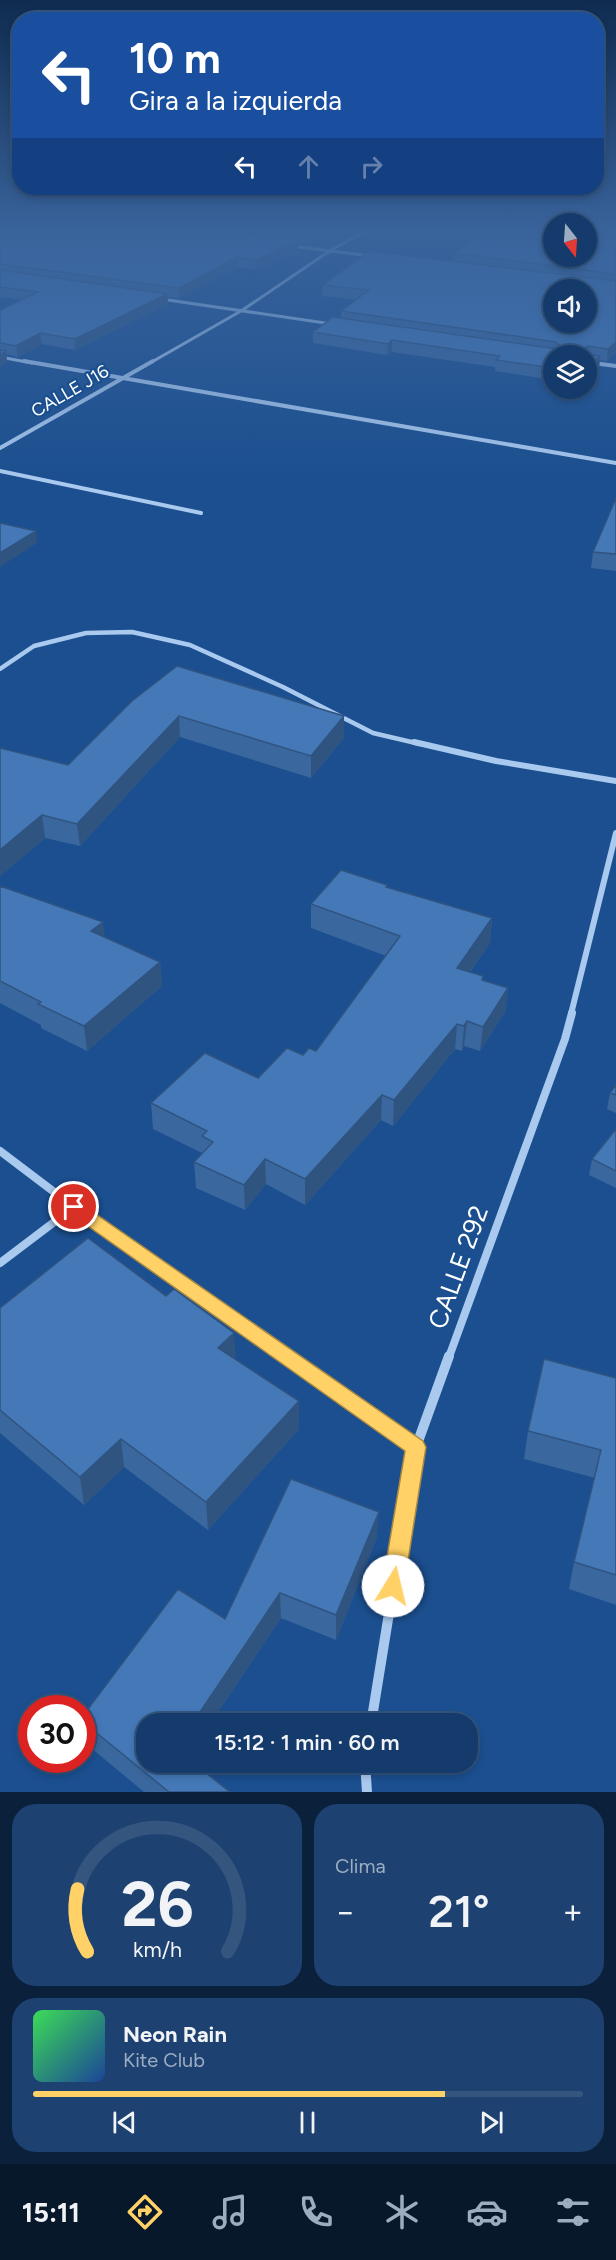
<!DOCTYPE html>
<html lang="es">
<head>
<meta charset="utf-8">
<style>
  body { margin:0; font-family:Figtree,sans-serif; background:#1d4271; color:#f1f3f6; height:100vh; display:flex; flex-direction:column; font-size:22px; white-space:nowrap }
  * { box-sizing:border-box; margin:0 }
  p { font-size:20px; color:#9dadc1 }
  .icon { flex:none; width:33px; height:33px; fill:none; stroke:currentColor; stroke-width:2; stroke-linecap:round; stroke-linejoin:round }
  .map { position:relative; height:1792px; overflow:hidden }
  .details { display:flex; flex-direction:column; gap:12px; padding:12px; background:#0b203b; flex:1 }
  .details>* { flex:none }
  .guide { position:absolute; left:12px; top:12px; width:592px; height:183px; border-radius:24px; box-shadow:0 3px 9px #0003,0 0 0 2px #33557e; background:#1a4fa0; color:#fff; overflow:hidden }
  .needle { width:39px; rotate:163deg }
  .buttons { position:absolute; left:543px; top:213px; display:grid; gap:12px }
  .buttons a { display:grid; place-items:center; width:54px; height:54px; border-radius:50%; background:#143b6b; box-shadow:0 3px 9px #0003,0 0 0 2px #33557e; font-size:30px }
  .speed { position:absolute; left:18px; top:1695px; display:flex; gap:12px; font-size:30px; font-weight:700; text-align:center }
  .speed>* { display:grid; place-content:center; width:78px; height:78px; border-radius:50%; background:#143b6b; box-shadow:0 3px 9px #0003,0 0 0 2px #33557e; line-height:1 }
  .speed .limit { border:9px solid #d22; background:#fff; color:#111 }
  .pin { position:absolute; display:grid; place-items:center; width:51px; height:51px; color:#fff; margin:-26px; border:3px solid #fff; border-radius:50%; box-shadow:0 2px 6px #0007 }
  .me { position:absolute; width:66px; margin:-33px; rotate:9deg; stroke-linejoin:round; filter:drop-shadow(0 0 4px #0008) }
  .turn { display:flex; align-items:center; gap:21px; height:126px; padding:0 18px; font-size:27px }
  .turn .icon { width:78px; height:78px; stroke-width:2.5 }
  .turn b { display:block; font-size:42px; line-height:51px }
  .lanes { display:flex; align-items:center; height:57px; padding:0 18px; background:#0003; justify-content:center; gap:30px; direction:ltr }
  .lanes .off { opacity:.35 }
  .big { font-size:45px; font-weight:600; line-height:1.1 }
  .details .card { flex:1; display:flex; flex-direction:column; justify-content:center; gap:9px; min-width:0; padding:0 21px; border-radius:24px; background:#1d4271 }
  .details .dial { align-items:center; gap:0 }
  .dial svg { height:156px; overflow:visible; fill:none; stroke:#33557e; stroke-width:7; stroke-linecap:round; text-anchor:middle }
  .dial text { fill:#f1f3f6; stroke:none }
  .song { display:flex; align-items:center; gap:18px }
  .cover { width:72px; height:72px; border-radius:9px; background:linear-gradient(135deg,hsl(130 70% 55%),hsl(220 70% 35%)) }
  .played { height:6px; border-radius:3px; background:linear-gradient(90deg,#ffd166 75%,#33557e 75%) }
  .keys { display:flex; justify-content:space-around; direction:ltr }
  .heat { display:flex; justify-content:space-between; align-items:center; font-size:33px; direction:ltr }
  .details .tiles { flex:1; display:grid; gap:12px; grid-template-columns:1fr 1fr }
  .card:last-child { grid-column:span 2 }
  .trip { position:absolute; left:136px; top:1713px; width:342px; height:60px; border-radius:24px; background:#143b6b; box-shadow:0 3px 9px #0003,0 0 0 2px #33557e; font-weight:600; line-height:60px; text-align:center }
  .menu { display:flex; height:96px; justify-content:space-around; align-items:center; background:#08182b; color:#9dadc1 }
  .menu .icon { width:42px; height:42px }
  .menu .active { color:#ffd166 }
  .menu b { font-size:27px; color:#f1f3f6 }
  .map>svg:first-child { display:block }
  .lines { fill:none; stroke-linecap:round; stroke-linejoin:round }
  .minor-far5 { stroke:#a9c9ee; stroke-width:3 }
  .minor-far4 { stroke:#a9c9ee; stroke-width:4 }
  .minor-far3 { stroke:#a9c9ee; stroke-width:4.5 }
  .minor-far2 { stroke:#a9c9ee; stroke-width:6 }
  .minor-far1 { stroke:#a9c9ee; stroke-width:8 }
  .minor { stroke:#a9c9ee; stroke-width:10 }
  .wall { fill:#3a679d }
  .shaded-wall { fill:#305480 }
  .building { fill:#4478b7; stroke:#305480; stroke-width:1.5; fill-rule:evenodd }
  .route { fill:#ffd166; stroke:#a68842; stroke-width:1.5 }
  .labels { text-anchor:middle; stroke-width:4.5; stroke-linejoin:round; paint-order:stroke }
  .far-street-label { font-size:18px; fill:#fff; stroke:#1b4f8f }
  .near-street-label { font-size:26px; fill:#fff; stroke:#1b4f8f }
</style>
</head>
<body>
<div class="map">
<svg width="616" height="1792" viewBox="0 0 616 1792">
  <rect width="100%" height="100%" fill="#1b4f8f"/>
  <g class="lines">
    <path class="minor-far5" d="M292,246L371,256
      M161,299L332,324
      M0,357L32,363
      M586,362L590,363
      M150,363L241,311L331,250L370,229"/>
    <path class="minor-far4" d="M24,361L616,463
      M586,362L616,366
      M0,448L153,361
      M0,471L201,513"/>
    <path class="minor-far3" d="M0,669L34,646L86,633L132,632L190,645L283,687L373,733L420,744"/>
    <path class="minor-far2" d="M414,742L496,761L616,781
      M571,1014L616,833"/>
    <path class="minor-far1" d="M0,1151L74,1207L288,1357
      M0,1263L74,1207
      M449,1357L565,1039L572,1013"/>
    <path class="minor" d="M286,1356L416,1447
      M371,1724L416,1447L449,1356
      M365,1762L367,1792"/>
  </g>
  <path class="wall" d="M0,229H344L311,244L298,243V250L256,269L237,267L179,298L168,297V304L75,350L42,344L18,357L6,354L7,362L0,366V310L22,300L0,297Z
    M616,229V352L607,361L600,360L599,368L586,379V356H554V380L495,371V367L392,352L387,355L313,343V332L341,319V311L357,300L322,296L323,285L453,261L454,253Z
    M616,498V571L591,568L593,552Z
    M132,701L344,738L311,778L180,737L80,846L45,838L0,876V748L68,765Z
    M387,885V887L492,918L490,943L470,972L483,976V980L508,988L505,1012L480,1051L464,1046L462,1051L455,1049L393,1126L381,1120L305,1205L266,1184L245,1210L196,1188L194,1162L202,1153L153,1129L151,1103L258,1078L303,1055L316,1051L386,956L311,928V904Z
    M0,886L105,937L160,962L162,986L87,1051L41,1028V1025L0,1003Z
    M616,1085V1113L607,1109L610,1093Z
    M616,1129V1188L589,1175L592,1159Z
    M0,1308L235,1360L299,1429L208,1530L124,1467L84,1505L0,1433Z
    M616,1378V1605L569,1589L574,1562L595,1478L524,1459L528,1431Z
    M377,1537L336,1640L281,1618L210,1724H147V1762L230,1792H144L85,1743L82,1729V1717L225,1619Z"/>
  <path class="shaded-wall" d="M324,229H344L311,244V235Z
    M298,241V250L256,269L255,260Z
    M237,257V267L179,298V288Z
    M167,294L168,304L75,350V339Z
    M40,333L42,344L18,357L16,346Z
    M392,340V352L387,355L388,344Z
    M616,342V352L607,361L608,349Z
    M588,346L587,358L583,356L584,348Z
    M6,351L7,362L0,366V355Z
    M600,356L599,368L586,379V369Z
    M36,531L37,543L0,567V553Z
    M179,716L180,737L80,846L77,824Z
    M344,716V738L311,778V756Z
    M42,815L45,838L0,876V850Z
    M492,918L490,943L455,993L457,968Z
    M103,922L106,945L91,931Z
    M160,962L162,986L87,1051L84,1026Z
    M508,988L505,1012L480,1051L483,1027Z
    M467,1021L464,1046L462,1051L464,1026Z
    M457,1024L455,1049L393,1126L394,1100Z
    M382,1095L381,1120L305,1205V1179Z
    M265,1159L266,1184L245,1210L244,1185Z
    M234,1333L236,1361L218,1348Z
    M299,1401V1429L208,1530L206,1502Z
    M121,1439L124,1467L84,1505L80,1477Z
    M379,1512L377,1537L336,1640V1615Z
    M280,1593L281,1618L210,1724H192Z"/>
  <path class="building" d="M0,229H210L298,241L255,260L237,257L179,288L0,264Z
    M266,229H324L311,235Z
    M486,229H554V256H586V229H616V274L454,253Z
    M369,251L616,281V342L608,349L588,346L584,348L585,354L600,356L586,369V356H554V368L496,360L500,356L392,340L388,344L313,332L333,317L557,349L559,345L556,342L341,311L369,290L323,285ZM554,290H586V322H554Z
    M0,270L167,294L75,339L40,333L16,346L0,343V310L38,292L0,287Z
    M0,350L6,351L0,355Z
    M616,498V554L593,552Z
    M0,523L36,531L0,553Z
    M177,666L344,716L311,756L179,716L77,824L42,815L0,850V748L68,765L132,701Z
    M341,870L387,885L386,887L492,918L457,968L483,976L482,980L508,988L483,1027L467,1021L464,1026L457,1024L394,1100L382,1095L305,1179L265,1159L244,1185L194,1162L213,1142L202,1136L207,1131L151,1103L205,1053L258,1078L287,1048L303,1055L309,1048L316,1051L400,936L311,904Z
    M0,886L103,922L91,931L160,962L84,1026L38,1004L41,1002L0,981Z
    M616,1085V1095L610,1093Z
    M616,1129V1171L592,1159Z
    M88,1238L166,1296L174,1289L234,1333L218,1348L299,1401L206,1502L121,1439L80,1477L0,1410V1308Z
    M544,1359L616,1378V1575L574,1562L601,1450L528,1431Z
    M291,1479L379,1512L336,1615L280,1593L192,1724H147V1762H192L230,1792H169L82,1721V1717L178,1589L225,1619Z"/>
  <linearGradient id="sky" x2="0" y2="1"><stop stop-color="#0f2b4f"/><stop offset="0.48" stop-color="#39639b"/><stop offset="1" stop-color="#39639b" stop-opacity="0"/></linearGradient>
  <rect width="616" height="480" fill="url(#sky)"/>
  <path class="route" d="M74,1201L80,1203L423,1441L426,1447L404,1586L401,1593L393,1596L385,1593L382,1586L405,1451L68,1212L65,1207L68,1203Z"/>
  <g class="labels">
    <g class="far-street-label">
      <text transform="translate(70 391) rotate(-30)" y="6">CALLE J16</text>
    </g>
    <g class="near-street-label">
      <text transform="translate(458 1267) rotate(-70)" y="9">CALLE 292</text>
    </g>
  </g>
</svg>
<div class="buttons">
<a><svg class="needle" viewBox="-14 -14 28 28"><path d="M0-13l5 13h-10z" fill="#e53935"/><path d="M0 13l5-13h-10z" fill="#9dadc1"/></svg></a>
<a><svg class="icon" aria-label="sound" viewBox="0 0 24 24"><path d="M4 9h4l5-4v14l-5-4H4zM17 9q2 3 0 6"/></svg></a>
<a><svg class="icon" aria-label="layers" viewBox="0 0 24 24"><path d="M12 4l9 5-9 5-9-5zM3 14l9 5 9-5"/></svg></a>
</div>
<div class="speed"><div class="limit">30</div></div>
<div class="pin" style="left:74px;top:1207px;background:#d93025"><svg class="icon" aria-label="arrive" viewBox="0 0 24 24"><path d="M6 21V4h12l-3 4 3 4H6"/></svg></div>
<svg class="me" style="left:393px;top:1586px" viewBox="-20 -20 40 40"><circle r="19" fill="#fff"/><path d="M0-13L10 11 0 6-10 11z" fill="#ffd166"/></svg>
<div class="trip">15:12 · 1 min · 60 m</div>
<div class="guide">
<div class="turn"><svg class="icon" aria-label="left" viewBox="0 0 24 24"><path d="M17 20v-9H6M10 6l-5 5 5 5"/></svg><div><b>10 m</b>Gira a la izquierda</div></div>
<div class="lanes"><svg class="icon" aria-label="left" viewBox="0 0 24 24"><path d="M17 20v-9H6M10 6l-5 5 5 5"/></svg><svg class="icon off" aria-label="ahead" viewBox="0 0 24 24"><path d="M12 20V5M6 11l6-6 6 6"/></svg><svg class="icon off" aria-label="right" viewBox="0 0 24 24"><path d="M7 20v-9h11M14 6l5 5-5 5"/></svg></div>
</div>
</div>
<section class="details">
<div class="tiles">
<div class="card dial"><svg viewBox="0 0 100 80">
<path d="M14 69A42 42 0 1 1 86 69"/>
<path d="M14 69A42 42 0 0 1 9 37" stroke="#ffd166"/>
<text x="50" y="56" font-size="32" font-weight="700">26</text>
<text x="50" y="72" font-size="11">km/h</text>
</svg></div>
<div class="card"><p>Clima</p>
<div class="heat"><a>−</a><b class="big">21°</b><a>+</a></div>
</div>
<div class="card">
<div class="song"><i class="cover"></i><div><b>Neon Rain</b><p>Kite Club</p></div></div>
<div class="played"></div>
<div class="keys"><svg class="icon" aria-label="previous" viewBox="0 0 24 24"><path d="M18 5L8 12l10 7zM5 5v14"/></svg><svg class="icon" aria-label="pause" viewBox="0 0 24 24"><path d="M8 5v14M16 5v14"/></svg><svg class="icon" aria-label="next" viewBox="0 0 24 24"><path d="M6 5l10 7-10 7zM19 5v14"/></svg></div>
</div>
</div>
</section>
<nav class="menu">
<b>15:11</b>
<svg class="icon active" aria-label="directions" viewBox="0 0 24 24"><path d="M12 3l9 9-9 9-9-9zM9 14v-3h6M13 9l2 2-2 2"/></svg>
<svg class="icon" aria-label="music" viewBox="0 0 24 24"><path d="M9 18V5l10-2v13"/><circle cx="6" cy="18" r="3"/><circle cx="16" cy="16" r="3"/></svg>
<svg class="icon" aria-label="phone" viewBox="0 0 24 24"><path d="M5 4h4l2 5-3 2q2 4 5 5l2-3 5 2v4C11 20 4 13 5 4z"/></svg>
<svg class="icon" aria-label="climate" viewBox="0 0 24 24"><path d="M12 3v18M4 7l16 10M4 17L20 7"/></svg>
<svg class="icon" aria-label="car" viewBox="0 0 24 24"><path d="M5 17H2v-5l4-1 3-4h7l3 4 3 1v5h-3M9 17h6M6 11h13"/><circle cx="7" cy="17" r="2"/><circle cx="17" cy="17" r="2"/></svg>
<svg class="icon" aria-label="filters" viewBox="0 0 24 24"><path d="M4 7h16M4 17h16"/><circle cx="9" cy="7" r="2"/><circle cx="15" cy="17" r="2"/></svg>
</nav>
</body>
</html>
